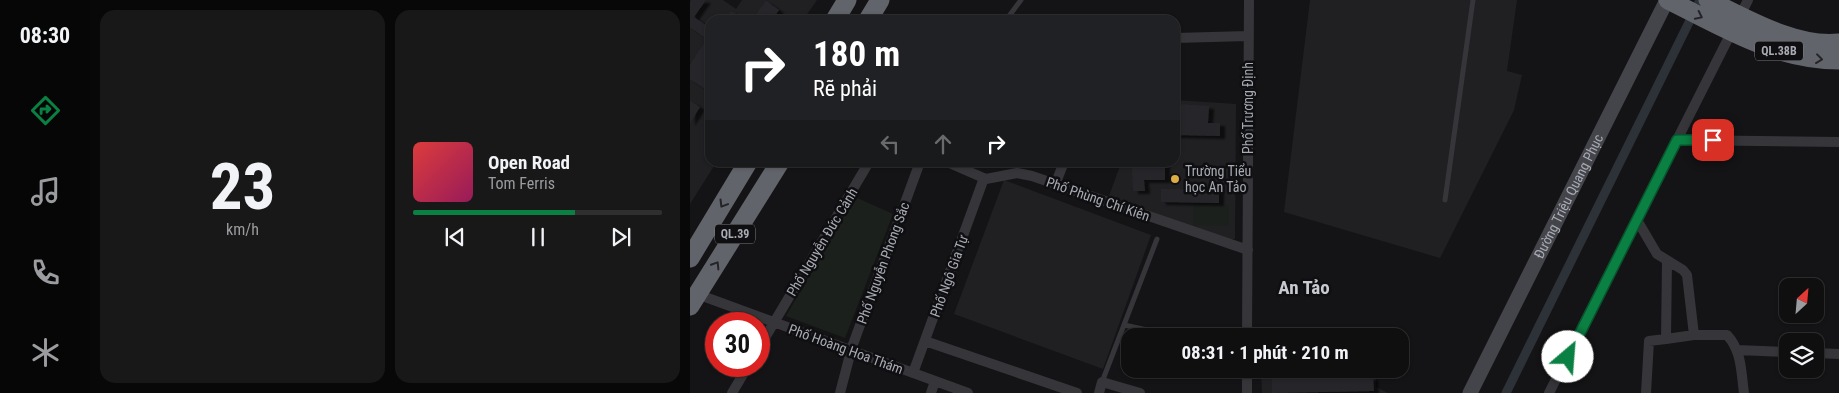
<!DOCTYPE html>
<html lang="vi">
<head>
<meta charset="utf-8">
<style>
  body { margin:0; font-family:"Roboto Condensed",sans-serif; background:#181819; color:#f1f3f6; height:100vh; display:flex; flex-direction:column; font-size:19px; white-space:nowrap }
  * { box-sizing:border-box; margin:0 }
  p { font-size:16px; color:#9b9c9f }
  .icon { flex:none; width:28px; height:28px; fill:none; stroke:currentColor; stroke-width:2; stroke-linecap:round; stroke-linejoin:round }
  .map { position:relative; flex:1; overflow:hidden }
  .panel { display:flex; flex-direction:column; gap:10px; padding:10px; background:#080809; width:600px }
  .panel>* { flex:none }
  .top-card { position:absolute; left:15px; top:15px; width:475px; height:152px; border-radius:15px; box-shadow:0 1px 4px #0004,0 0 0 1px #2f2f30; background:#202124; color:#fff; overflow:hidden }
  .needle { width:32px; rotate:26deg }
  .controls { position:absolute; left:1089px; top:278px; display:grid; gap:10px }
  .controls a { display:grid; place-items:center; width:45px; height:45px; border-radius:10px; background:#0f0f10; box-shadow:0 1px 4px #0004,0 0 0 1px #2f2f30; font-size:25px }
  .speed { position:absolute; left:15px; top:312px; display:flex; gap:10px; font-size:25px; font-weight:700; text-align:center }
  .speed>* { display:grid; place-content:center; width:65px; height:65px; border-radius:50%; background:#0f0f10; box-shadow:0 1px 4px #0004,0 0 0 1px #2f2f30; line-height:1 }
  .speed .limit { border:8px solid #d22; background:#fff; color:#111 }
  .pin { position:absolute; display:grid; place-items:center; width:42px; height:42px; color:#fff; margin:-21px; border-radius:10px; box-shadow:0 2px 8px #0006 }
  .me { position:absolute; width:55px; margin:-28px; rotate:27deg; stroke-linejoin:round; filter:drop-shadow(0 0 4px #0008) }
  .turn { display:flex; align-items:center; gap:18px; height:105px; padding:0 25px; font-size:22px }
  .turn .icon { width:65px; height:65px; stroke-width:2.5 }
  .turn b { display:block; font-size:35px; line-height:42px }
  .lanes { display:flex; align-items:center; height:48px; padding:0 25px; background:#0003; justify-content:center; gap:25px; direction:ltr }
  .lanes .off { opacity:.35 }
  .panel .card { flex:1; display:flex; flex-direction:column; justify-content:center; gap:8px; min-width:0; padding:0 18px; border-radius:15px; background:#181819 }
  .panel .dial { align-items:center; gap:0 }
  .dial b { font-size:65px; line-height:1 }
  .song { display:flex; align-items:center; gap:15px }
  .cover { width:60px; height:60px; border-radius:8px; background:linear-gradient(135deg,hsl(0 70% 55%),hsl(330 70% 35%)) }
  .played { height:5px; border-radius:2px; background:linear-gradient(90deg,#0b8043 65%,#2f2f30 65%) }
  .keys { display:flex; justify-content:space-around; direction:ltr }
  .panel .tiles { flex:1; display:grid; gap:10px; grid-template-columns:repeat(2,1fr) }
  .trip { position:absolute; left:431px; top:328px; width:288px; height:50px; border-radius:15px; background:#0f0f10; box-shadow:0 1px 4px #0004,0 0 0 1px #2f2f30; font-weight:700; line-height:50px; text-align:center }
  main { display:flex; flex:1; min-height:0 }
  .menu { display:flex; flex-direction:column; width:90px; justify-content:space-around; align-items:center; background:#060606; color:#9b9c9f }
  .menu .icon { width:35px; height:35px }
  .menu .on { color:#0b8043 }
  .menu b { font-size:22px; color:#f1f3f6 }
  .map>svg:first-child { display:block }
  .built { fill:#202023 }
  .green { fill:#1b201c }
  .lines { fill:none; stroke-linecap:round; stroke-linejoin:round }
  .canal { stroke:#2c3238; stroke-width:9 }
  .building { fill:#27272a; filter:url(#shadow) }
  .lane { stroke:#36363a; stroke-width:5 }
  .street { stroke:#36363a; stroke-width:10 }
  .secondary { stroke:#44454a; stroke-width:15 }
  .highway { stroke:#62646b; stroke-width:19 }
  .oneway { stroke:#242428 }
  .route-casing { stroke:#07532c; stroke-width:12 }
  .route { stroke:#0b8043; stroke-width:9 }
  .poi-dot { fill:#ddac45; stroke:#0f0f11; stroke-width:2 }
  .labels { text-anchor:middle; stroke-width:5; stroke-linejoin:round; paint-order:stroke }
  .shield { fill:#0f0f11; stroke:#7a7c83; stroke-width:1 }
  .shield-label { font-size:12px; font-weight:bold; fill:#a8abb4 }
  .street-label { font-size:14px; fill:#a8abb4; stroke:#0f0f11 }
  .poi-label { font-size:14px; fill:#a8abb4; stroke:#0f0f11; text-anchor:start }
  .district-label { font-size:19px; font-weight:bold; fill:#c8cad1; stroke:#0f0f11 }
</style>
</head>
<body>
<main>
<nav class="menu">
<b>08:30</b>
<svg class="icon on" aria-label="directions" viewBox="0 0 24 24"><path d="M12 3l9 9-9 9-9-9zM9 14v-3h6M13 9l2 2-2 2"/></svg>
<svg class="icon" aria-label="music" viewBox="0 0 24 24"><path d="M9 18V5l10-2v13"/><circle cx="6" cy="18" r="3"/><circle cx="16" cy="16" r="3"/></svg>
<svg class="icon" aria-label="phone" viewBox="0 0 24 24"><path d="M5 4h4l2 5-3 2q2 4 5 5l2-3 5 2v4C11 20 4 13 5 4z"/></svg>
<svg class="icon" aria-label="climate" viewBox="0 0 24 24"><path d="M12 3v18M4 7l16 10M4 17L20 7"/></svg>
</nav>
<section class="panel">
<div class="tiles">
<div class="card dial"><b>23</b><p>km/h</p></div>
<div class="card">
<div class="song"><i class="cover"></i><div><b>Open Road</b><p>Tom Ferris</p></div></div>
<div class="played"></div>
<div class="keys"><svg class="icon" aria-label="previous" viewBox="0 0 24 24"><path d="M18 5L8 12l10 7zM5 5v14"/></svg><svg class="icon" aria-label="pause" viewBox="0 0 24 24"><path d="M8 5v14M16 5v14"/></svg><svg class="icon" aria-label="next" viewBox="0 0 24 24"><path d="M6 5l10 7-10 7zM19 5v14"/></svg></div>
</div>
</div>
</section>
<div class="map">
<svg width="1149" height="393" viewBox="0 0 1149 393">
  <defs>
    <filter id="shadow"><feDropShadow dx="5" dy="3" stdDeviation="1" flood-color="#0009"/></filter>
  </defs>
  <rect width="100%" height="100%" fill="#141416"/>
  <path class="built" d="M0,0H33L46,9L52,0H127L113,20H20V162L26,163L0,204Z
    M620,0H827L817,71L832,75L824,110L750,258L594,212Z
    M485,100L546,104L545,239H534L419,196L431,163L485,162Z
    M314,180L461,235L413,369L264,314Z
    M571,369H686V387L698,393H572Z"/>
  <path class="green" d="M165,197L203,214L155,338L96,316Z
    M503,204L539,205V226H503Z"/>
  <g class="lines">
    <path class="canal" d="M816,393L1010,0"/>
  </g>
  <path class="building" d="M2,0H16L4,17L20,28V92L0,79V65L17,39L0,27V3Z
    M76,1L89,10L82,20H62Z
    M41,11L55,20H36Z
    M0,101L10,107L0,123Z
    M485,104L519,106L518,123H530V136L485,135Z
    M442,162H475V180H454L455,191H443Z
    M471,189L529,190V203L471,202Z
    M683,377L684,391L582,393V379Z"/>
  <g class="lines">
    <path class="lane" d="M316,20L331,0
      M755,200L783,0
      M434,325L485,336
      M412,382L467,239"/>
    <path class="street" d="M1050,16L1058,0
      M485,38L558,36
      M987,140L1149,142
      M257,162L296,179L327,173L342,176L558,250
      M365,185L374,162
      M947,220L967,254L993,270L997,275L1004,335H1037C1052,351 1051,372 1054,393
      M7,294L278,393
      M557,336L559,0
      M976,339L1004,335
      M235,341L387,393
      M69,348L179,162
      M1047,350L1098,352
      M1125,353L1149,354
      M223,373L294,178
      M42,393L58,366
      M150,393L162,347L230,162
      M241,393L245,381
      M409,393L412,382L450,393
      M557,393V369
      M859,393L1042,31
      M956,393L959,341L976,339L977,261"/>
    <path class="secondary" id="s1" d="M780,393L977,0"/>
    <path class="highway" d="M978,0C1033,27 1085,60 1149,60
      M1018,0C1055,18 1106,48 1149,43
      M145,20L157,0
      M178,20L190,0
      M0,258L58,162
      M0,306L90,162"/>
  </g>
  <defs><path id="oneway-chevron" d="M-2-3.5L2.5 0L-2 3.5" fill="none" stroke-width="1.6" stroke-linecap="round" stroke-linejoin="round" transform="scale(1.25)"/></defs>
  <g class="oneway">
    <use href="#oneway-chevron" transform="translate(1009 16) rotate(26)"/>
    <use href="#oneway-chevron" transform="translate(1129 59) rotate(7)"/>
    <use href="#oneway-chevron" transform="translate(33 204) rotate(121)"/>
    <use href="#oneway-chevron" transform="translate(26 265) rotate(-58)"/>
  </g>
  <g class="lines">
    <defs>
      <path id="route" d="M878,357L987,140H1023"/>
    </defs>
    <use href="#route" class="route-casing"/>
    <use href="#route" class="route"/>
  </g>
  <circle class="poi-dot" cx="485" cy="179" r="5"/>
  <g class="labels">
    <g class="shield">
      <rect x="1065" y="41.5" width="48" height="19" rx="4"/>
      <rect x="25" y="224.5" width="40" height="19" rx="4"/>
    </g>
    <g class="shield-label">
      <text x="1089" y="55">QL.38B</text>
      <text x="45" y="238">QL.39</text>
    </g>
    <g class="street-label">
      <text transform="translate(558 108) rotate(-90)" y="5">Phố Trương Định</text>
      <text dy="5" stroke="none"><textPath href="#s1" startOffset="220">Đường Triệu Quang Phục</textPath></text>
      <text transform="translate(408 199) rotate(19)" y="5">Phố Phùng Chí Kiên</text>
      <text transform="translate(132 242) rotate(-59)" y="5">Phố Nguyễn Đức Cảnh</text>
      <text transform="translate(193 263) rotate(-70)" y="5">Phố Nguyễn Phong Sắc</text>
      <text transform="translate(259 276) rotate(-70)" y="5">Phố Ngô Gia Tự</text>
      <text transform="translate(156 349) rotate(20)" y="5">Phố Hoàng Hoa Thám</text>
    </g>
    <g class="poi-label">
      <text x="495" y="176">Trường Tiểu<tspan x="495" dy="16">học An Tảo</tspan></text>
    </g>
    <g class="district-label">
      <text x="614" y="294">An Tảo</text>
    </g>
  </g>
</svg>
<div class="controls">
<a><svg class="needle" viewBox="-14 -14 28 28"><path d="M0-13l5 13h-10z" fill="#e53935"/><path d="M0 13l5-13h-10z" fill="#9b9c9f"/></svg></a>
<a><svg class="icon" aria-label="layers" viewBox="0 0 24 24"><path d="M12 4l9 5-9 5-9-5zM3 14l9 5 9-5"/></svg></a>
</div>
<div class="speed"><div class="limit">30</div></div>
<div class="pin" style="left:1023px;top:140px;background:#d93025"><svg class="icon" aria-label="arrive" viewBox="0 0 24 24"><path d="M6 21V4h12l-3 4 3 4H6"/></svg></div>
<svg class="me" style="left:878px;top:357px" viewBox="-20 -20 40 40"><circle r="19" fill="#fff"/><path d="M0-13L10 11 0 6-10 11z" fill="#0b8043"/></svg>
<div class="trip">08:31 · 1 phút · 210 m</div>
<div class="top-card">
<div class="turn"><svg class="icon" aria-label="right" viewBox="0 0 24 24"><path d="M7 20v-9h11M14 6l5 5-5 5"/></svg><div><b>180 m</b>Rẽ phải</div></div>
<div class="lanes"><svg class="icon off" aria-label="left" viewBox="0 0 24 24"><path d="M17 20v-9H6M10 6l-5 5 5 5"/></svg><svg class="icon off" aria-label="ahead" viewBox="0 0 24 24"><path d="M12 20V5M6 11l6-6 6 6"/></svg><svg class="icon" aria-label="right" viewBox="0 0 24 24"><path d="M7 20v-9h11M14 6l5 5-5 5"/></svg></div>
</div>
</div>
</main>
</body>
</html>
